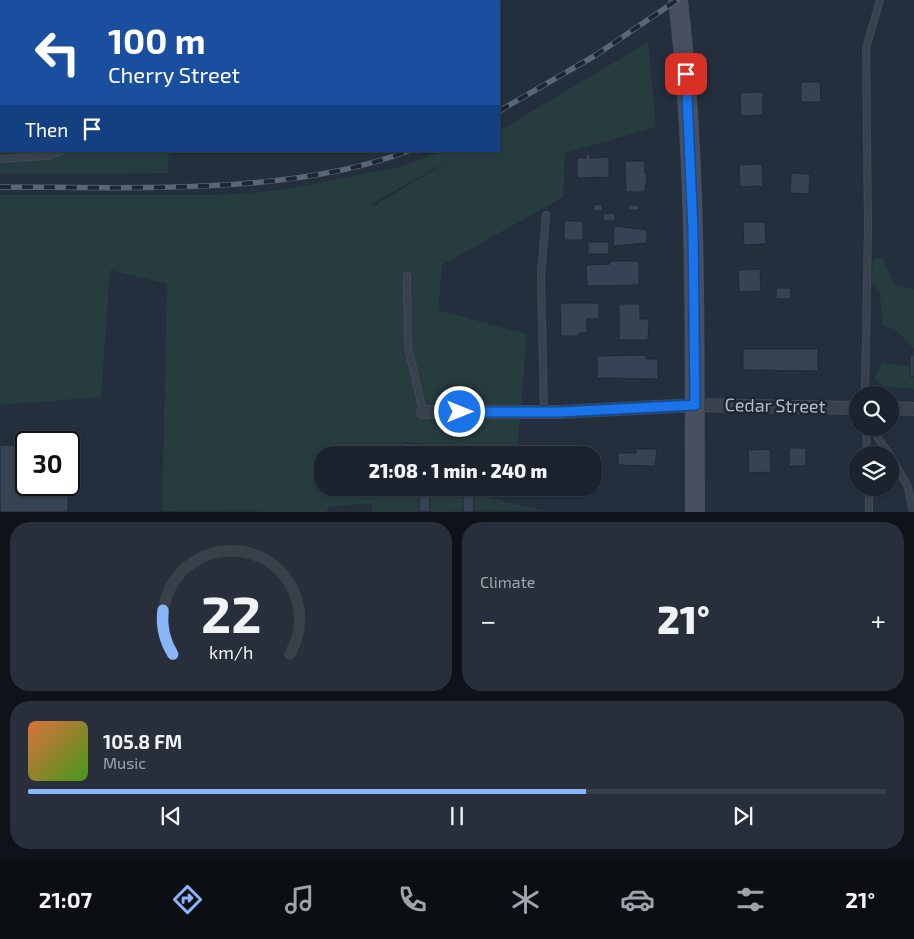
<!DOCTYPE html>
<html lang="en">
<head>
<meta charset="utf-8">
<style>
  body { margin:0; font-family:"Exo 2",sans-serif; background:#282f3a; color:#f1f3f6; height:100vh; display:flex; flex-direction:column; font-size:19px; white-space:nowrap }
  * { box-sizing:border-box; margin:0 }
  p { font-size:16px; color:#a0a4aa }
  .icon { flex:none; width:28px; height:28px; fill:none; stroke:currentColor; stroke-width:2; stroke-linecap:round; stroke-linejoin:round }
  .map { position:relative; height:512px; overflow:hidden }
  .side { display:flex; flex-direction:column; gap:10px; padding:10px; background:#0f1319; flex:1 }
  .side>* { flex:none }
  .banner { position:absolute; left:0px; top:0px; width:500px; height:152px; box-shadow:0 1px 4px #0004,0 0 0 1px #39404a; background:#1a4fa0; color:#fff; overflow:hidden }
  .controls { position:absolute; left:849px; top:386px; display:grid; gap:10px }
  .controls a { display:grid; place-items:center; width:50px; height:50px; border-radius:50%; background:#1b232e; box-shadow:0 1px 4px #0004,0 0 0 1px #39404a; font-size:25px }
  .speed { position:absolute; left:15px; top:431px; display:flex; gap:10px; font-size:25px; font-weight:700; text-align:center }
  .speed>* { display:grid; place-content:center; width:65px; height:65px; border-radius:50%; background:#1b232e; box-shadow:0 1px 4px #0004,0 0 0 1px #39404a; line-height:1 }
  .speed .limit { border:2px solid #111; border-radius:8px; background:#fff; color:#111 }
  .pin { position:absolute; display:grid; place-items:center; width:42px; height:42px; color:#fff; margin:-21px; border-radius:10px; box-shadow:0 2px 8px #0006 }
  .me { position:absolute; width:55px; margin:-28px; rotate:90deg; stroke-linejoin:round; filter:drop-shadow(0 0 4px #0008) }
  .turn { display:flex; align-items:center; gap:18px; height:105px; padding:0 25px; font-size:22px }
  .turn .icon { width:65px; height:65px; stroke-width:2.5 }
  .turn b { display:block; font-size:35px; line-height:42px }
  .then { display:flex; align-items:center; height:48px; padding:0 25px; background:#0003; gap:10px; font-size:19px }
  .big { font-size:38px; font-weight:800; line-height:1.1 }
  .side .widget { flex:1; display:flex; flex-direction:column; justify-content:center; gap:8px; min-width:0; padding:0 18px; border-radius:20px; background:#282f3a }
  .side .dial { align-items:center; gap:0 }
  .dial svg { height:130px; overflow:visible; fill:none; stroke:#39404a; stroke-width:7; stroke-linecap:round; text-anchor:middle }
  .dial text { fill:#f1f3f6; stroke:none }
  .song { display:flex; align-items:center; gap:15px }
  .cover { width:60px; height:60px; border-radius:8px; background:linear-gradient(135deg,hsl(20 70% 55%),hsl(100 70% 35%)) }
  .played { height:5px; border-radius:2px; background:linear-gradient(90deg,#8ab4f8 65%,#39404a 65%) }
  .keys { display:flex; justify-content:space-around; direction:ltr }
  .heat { display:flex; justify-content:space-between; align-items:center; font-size:28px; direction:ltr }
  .side .tiles { flex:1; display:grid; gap:10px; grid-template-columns:1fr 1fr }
  .widget:last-child { grid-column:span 2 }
  .trip { position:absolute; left:314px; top:446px; width:288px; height:50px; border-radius:20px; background:#1b232e; box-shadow:0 1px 4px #0004,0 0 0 1px #39404a; font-weight:800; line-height:50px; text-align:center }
  .tab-bar { display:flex; height:80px; justify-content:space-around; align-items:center; background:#0b0e12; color:#a0a4aa }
  .tab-bar .icon { width:35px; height:35px }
  .tab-bar .selected { color:#8ab4f8 }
  .tab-bar b { font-size:22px; color:#f1f3f6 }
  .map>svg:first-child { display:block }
  .green { fill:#263c3f; fill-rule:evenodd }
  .building { fill:#364354; stroke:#1f2835 }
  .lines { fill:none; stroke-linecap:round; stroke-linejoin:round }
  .lane-casing { stroke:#414a57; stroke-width:8 }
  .street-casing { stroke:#414a57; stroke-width:14 }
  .secondary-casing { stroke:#414a57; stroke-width:20 }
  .lane { stroke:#38414e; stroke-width:6 }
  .street { stroke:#38414e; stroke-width:12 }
  .secondary { stroke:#465061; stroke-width:19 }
  .rail-casing { stroke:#5a6575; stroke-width:5.5 }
  .rail { stroke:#1d2633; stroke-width:4; stroke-dasharray:11; stroke-linecap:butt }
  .route-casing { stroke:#114b97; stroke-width:12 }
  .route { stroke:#1a73e8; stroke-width:9 }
  .labels { text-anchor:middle; stroke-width:5; stroke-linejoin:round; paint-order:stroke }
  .street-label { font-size:18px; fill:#b4bcc9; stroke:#1d2633 }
</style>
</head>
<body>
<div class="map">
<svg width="914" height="512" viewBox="0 0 914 512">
  <rect width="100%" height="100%" fill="#242f3e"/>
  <path class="green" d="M0,0H193L1,1V151H169L168,173L0,174Z
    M648,42L656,127L565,153L563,197L442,265L438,310L527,334L517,455H322V488H498L490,498L545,511L372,512L371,503L329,507L326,512L162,511L167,284L110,270L101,397L0,405V195H222L283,190L399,167L444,151H499V131ZM460,154L374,206L371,205V204Z
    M876,258H883L895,285L914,289V349L896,330L882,325L880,292L871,284L873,262Z
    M882,363L914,367V389L884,387L874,378Z"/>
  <path class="building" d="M214,0H282V1H214Z
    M801,82H820L821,102H801Z
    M763,92V115L741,116L740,93Z
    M586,154H590V158L609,157V177L577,178V158H586Z
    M625,161H645V174H647L645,192H626Z
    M762,164L763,186L740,187L739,165Z
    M791,173L810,174L809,194L790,193Z
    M602,204L603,211H594L593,205Z
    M628,205H639V210H629Z
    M615,213V221H603V214Z
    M564,221H583V240H564Z
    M743,222H765L766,244L744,245Z
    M614,226L647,230V243L613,246Z
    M588,242H609V254H588Z
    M610,261H639V285L587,286L586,265L610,264Z
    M760,269L761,291L739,292L738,270Z
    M776,288H790L791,299H776Z
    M560,303H599V319H587V333H579V336H561Z
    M619,304H640V319H649L648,340H619Z
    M743,349H818V371L743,370Z
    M646,355V359H658V379L597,378V356Z
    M910,355H914V377H910Z
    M403,443L420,444L421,455H401Z
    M0,445H26V485H68V512H0Z
    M527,447L547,448V455H527Z
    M789,448H806V466H789Z
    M438,449L452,450V455H438Z
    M489,449H509V455H489Z
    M636,449H657L655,466L618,465V453H636Z
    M770,449L771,472L749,473L748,450Z
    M419,491H430V512H419Z
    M463,495H474V512H463Z"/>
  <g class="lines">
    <defs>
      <path id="lane" d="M141,1V0
        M0,159L48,156L61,151
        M407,276L408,347L423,412
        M865,395L868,227L866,48L880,0
        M544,412L541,275L546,215
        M866,428L867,455
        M871,428L890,455
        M890,455L908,487L913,512
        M869,488V512"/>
      <path id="street" d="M890,408L914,409
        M423,412H560L695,405L858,408"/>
      <path id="secondary" d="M678,0C698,170 694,341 695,512"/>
    </defs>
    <use href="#lane" class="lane-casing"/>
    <use href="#street" class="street-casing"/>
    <use href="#secondary" class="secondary-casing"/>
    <use href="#lane" class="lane"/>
    <use href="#street" class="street"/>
    <use href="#secondary" class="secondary"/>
    <defs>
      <path id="rail" d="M499,111L596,55L677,0
        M0,187C126,187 290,196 408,151"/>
    </defs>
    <use href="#rail" class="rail-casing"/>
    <use href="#rail" class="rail"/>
  </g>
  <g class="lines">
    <defs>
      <path id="route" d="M460,412H560L695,405L693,229L686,74"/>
    </defs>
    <use href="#route" class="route-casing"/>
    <use href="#route" class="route"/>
  </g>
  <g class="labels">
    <g class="street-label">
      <text transform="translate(775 406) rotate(1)" y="6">Cedar Street</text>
    </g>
  </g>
</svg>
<div class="controls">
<a><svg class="icon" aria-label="search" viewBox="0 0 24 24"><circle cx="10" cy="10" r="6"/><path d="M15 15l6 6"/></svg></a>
<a><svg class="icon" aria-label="layers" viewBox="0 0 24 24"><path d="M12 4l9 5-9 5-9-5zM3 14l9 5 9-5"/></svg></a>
</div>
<div class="speed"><div class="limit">30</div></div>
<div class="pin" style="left:686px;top:74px;background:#d93025"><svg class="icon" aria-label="arrive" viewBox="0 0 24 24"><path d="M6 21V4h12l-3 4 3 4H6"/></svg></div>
<svg class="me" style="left:460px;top:412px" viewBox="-20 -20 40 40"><circle r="17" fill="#1a73e8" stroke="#fff" stroke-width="3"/><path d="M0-11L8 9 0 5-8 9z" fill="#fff"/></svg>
<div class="trip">21:08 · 1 min · 240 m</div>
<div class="banner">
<div class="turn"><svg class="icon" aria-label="left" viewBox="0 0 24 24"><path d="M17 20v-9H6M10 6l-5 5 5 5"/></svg><div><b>100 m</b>Cherry Street</div></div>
<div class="then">Then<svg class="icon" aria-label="arrive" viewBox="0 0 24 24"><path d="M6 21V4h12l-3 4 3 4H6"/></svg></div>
</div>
</div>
<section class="side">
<div class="tiles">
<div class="widget dial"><svg viewBox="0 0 100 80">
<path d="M14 69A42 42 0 1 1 86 69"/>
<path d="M14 69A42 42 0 0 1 8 42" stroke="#8ab4f8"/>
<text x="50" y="56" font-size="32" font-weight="700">22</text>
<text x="50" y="72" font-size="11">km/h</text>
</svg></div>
<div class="widget"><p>Climate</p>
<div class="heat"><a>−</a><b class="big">21°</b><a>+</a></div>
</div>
<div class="widget">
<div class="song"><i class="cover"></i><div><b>105.8 FM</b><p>Music</p></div></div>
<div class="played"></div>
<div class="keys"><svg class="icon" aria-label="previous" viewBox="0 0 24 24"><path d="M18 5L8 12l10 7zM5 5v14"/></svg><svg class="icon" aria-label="pause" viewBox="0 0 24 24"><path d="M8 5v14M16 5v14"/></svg><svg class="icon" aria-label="next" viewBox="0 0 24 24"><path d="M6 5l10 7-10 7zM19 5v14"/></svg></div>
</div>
</div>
</section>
<nav class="tab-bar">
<b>21:07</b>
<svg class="icon selected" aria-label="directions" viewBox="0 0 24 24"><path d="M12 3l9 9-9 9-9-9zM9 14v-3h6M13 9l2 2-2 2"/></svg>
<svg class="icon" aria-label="music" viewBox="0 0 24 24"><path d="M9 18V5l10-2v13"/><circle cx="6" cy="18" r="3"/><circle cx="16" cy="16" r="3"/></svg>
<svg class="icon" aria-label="phone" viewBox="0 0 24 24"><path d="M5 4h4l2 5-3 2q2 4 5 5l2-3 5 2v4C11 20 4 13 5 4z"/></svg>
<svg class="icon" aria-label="climate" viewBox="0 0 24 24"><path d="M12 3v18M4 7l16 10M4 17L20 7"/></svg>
<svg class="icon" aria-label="car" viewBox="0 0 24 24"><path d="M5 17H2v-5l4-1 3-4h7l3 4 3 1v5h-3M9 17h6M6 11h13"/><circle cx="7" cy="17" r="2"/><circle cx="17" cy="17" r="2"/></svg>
<svg class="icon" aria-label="filters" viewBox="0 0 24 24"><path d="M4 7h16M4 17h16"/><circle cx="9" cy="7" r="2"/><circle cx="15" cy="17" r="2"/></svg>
<b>21°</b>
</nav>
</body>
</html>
